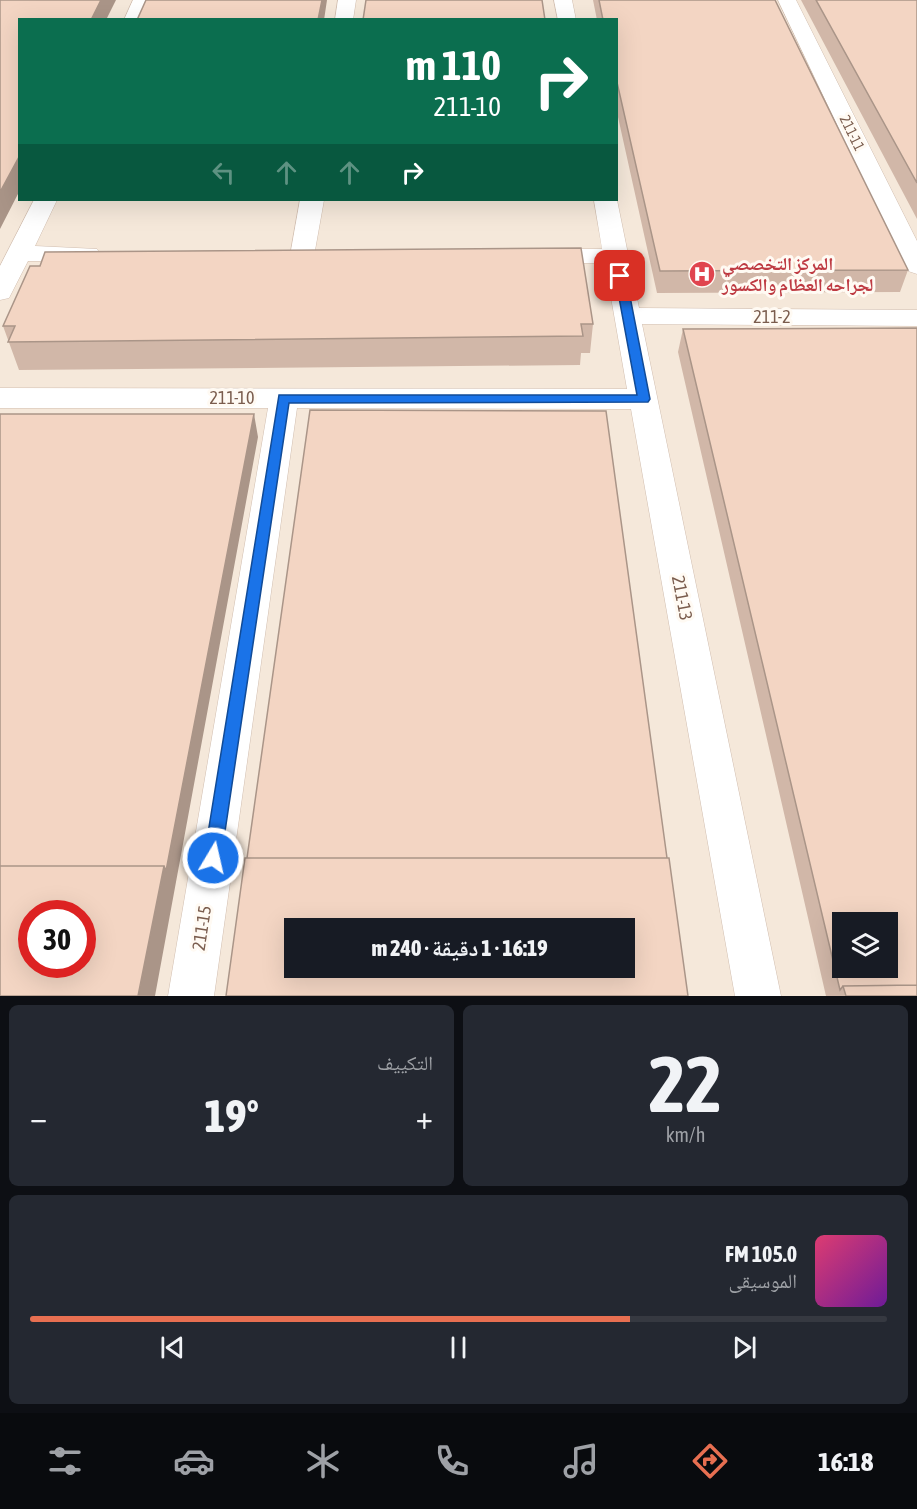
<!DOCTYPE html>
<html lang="ar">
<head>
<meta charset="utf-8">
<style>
  body { margin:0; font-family:"Asap Condensed","Noto Naskh Arabic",sans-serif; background:#242831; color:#f1f3f6; direction:rtl; height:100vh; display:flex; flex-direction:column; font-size:22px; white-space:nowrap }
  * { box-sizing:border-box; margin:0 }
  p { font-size:20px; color:#9ea1a6 }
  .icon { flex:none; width:33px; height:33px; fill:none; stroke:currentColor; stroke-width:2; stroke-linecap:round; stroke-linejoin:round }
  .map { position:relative; height:996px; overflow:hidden; direction:ltr }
  .details { display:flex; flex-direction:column; gap:9px; padding:9px; background:#0d0f14; flex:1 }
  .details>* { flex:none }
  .guide { position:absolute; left:18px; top:18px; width:600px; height:183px; border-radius:0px; box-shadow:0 6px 24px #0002; direction:rtl; background:#0b6e4f; color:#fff; overflow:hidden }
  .tools { position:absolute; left:832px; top:912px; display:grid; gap:12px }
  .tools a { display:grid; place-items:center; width:66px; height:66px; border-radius:0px; background:#171b24; box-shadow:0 6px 24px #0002; font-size:30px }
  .speed { position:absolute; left:18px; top:900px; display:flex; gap:12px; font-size:30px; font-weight:700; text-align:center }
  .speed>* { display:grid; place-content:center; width:78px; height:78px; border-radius:50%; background:#171b24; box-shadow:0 6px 24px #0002; line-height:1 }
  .speed .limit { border:9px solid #d22; background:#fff; color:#111 }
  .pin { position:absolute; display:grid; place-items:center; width:51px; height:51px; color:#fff; margin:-26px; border-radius:12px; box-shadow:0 3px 9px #0006 }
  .me { position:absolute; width:66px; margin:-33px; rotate:9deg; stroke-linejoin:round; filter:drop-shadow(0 0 4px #0008) }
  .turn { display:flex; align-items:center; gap:21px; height:126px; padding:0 18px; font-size:27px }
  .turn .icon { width:78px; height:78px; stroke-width:2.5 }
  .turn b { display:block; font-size:42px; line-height:51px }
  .lanes { display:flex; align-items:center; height:57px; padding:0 18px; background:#0003; justify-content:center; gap:30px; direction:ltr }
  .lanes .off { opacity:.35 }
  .big { font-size:45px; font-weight:800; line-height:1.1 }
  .details .tile { flex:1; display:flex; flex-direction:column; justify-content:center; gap:9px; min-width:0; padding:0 21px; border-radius:9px; background:#242831 }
  .details .dial { align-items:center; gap:0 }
  .dial b { font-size:78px; line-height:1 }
  .song { display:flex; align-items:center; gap:18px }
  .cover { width:72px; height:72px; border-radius:9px; background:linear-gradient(135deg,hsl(340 70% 55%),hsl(280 70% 35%)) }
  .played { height:6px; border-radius:3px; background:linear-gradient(90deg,#e76f51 70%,#363941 70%) }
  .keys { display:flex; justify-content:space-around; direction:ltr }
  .heat { display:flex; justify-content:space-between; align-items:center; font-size:33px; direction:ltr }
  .details .tiles { flex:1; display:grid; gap:9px; grid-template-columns:1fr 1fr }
  .tile:last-child { grid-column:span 2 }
  .trip { position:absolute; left:284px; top:918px; width:351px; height:60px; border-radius:0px; background:#171b24; box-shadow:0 6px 24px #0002; font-weight:800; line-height:60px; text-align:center; direction:rtl }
  .menu { display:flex; height:96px; justify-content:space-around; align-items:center; background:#090b0e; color:#9ea1a6 }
  .menu .icon { width:42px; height:42px }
  .menu .current { color:#e76f51 }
  .menu b { font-size:27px; color:#f1f3f6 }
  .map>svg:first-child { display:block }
  .residential { fill:#f5e8da; fill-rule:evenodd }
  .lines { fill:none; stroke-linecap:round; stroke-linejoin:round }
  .minor-casing { stroke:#d1beb0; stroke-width:1 }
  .minor { fill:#fff; fill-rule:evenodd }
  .wall { fill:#d1b7a8 }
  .shaded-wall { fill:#aa9588 }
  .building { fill:#f3d5c3; stroke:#aa9588; stroke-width:1.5; fill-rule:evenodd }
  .route { fill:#1a73e8; stroke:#114b97; stroke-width:1.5 }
  .labels { text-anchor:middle; stroke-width:6; stroke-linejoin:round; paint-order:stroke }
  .far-street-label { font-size:15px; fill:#7a5c4d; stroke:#fffaf3 }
  .health-label { font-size:18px; font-weight:bold; fill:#be3a42; stroke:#fffaf3; text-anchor:start }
  .street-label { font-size:18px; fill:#7a5c4d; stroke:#fffaf3 }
</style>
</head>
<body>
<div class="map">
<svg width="917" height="996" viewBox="0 0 917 996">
  <rect width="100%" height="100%" fill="#fdf6ec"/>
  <path class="residential" d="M0,0H917V996H0ZM20,20H616V200H20ZM32,914H82V964H32ZM843,922H888V968H843ZM294,928H624V968H294Z"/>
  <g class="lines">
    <defs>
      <path id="minor" d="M133,0H151L142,20H124Z
        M338,0H356L353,20H335Z
        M554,0H572L576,20H558Z
        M778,0H796L917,241V274L908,271L904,266Z
        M34,200H57L35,246L97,249L100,254L97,259L88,261H28L9,298L0,300V266Z
        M300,200H324L314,256L311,261L302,263L293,261L290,256Z
        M594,200H617L639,308L917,310V326L642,324L781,996H735L631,409L297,408L214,996H168L268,408H0V388L627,389L605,263H539L530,261L527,256L530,251L539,249H602Z"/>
    </defs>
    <use href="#minor" class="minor-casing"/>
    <use href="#minor" class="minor"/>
  </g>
  <path class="wall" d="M593,0H775L908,270L900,292L657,293L616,108V20H597Z
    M801,0H917V219Z
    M593,324L590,353H581L580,365L19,370L3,326Z
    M683,329L917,996H826L678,352Z"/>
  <path class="shaded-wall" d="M101,0H116L106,20H91Z
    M322,0H327L324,20H318Z
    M20,155V190L0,229V192Z
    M254,414L258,437L155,996H138Z"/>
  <path class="building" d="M0,0H101L91,20H20V155L0,192Z
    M146,0H322L318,20H137Z
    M366,0H542L545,20H363Z
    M599,0H775L908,270L660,271L616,78V20H603Z
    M816,0H917V183Z
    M581,248L593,324H581L583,336L8,342L15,326H3L30,266H40L45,252Z
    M917,328V985L843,986L840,990L683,329ZM843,922H888V968H843Z
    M310,410L606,411L667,858H247Z
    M0,414H254L166,871L164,866H0Z
    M245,858H669L688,996H226ZM294,928H624V968H294Z
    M0,866H164L138,996H0ZM32,914H82V964H32Z
    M917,985V996H846L843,986Z"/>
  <path class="route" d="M620,273L626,276L650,399L648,402L289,403L221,858L219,864L213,867L206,864L204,858L279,395H637L615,276Z"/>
  <defs>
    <symbol id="hospital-disc" viewBox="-11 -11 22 22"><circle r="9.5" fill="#e0444e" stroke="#fffaf3"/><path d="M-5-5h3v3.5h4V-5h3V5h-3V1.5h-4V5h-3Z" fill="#fff"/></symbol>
  </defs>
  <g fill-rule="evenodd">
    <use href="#hospital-disc" x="687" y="259" width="30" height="30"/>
  </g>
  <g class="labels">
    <g class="far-street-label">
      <text transform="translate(852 133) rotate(64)" y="5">211-11</text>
    </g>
    <g class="health-label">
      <text x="722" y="270">المركز التخصصي<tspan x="722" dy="21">لجراحه العظام والكسور</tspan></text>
    </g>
    <g class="street-label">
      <text x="772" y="323">211-2</text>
      <text x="232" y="404">211-10</text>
      <text transform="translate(682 598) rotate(79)" y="6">211-13</text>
      <text transform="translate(202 928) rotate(-81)" y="6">211-15</text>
    </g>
  </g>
</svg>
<div class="tools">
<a><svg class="icon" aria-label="layers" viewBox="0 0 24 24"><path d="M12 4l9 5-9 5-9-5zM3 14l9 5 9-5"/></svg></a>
</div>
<div class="speed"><div class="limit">30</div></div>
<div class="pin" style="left:620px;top:276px;background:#d93025"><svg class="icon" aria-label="arrive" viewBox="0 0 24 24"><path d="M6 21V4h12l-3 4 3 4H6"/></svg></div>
<svg class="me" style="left:213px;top:858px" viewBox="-20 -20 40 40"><circle r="17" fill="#1a73e8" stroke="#fff" stroke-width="3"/><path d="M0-11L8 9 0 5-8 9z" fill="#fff"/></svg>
<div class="trip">16:19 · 1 دقيقة · 240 m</div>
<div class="guide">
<div class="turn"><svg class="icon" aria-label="right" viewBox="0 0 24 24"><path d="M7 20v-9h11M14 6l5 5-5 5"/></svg><div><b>110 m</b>211-10</div></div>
<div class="lanes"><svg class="icon off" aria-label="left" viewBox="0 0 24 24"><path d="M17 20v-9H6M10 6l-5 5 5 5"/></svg><svg class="icon off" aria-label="ahead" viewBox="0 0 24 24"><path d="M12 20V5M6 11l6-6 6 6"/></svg><svg class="icon off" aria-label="ahead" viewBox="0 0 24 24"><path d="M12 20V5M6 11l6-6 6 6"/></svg><svg class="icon" aria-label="right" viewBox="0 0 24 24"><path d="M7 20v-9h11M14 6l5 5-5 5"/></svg></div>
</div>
</div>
<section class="details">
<div class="tiles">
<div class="tile dial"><b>22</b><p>km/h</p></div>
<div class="tile"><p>التكييف</p>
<div class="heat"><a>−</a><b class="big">19°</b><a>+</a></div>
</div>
<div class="tile">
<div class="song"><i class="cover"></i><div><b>105.0 FM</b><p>الموسيقى</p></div></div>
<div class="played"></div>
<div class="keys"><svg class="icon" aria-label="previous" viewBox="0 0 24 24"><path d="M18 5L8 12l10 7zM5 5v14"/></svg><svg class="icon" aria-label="pause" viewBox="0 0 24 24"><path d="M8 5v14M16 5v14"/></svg><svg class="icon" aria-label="next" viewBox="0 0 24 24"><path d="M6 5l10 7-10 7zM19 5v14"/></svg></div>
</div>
</div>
</section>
<nav class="menu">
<b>16:18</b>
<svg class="icon current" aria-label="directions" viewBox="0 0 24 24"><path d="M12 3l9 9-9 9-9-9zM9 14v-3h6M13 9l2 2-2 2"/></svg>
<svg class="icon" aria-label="music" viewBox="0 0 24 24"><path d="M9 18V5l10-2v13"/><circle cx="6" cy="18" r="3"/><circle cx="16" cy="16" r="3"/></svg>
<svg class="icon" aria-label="phone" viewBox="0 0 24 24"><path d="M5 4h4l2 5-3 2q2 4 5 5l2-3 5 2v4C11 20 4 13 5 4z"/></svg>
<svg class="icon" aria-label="climate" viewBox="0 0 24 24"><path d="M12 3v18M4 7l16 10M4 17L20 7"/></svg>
<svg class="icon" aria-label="car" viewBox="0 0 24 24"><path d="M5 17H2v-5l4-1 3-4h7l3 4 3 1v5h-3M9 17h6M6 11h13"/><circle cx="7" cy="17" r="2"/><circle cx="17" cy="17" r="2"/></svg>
<svg class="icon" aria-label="filters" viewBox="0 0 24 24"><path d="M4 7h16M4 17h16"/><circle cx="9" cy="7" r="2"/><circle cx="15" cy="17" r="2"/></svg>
</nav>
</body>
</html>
